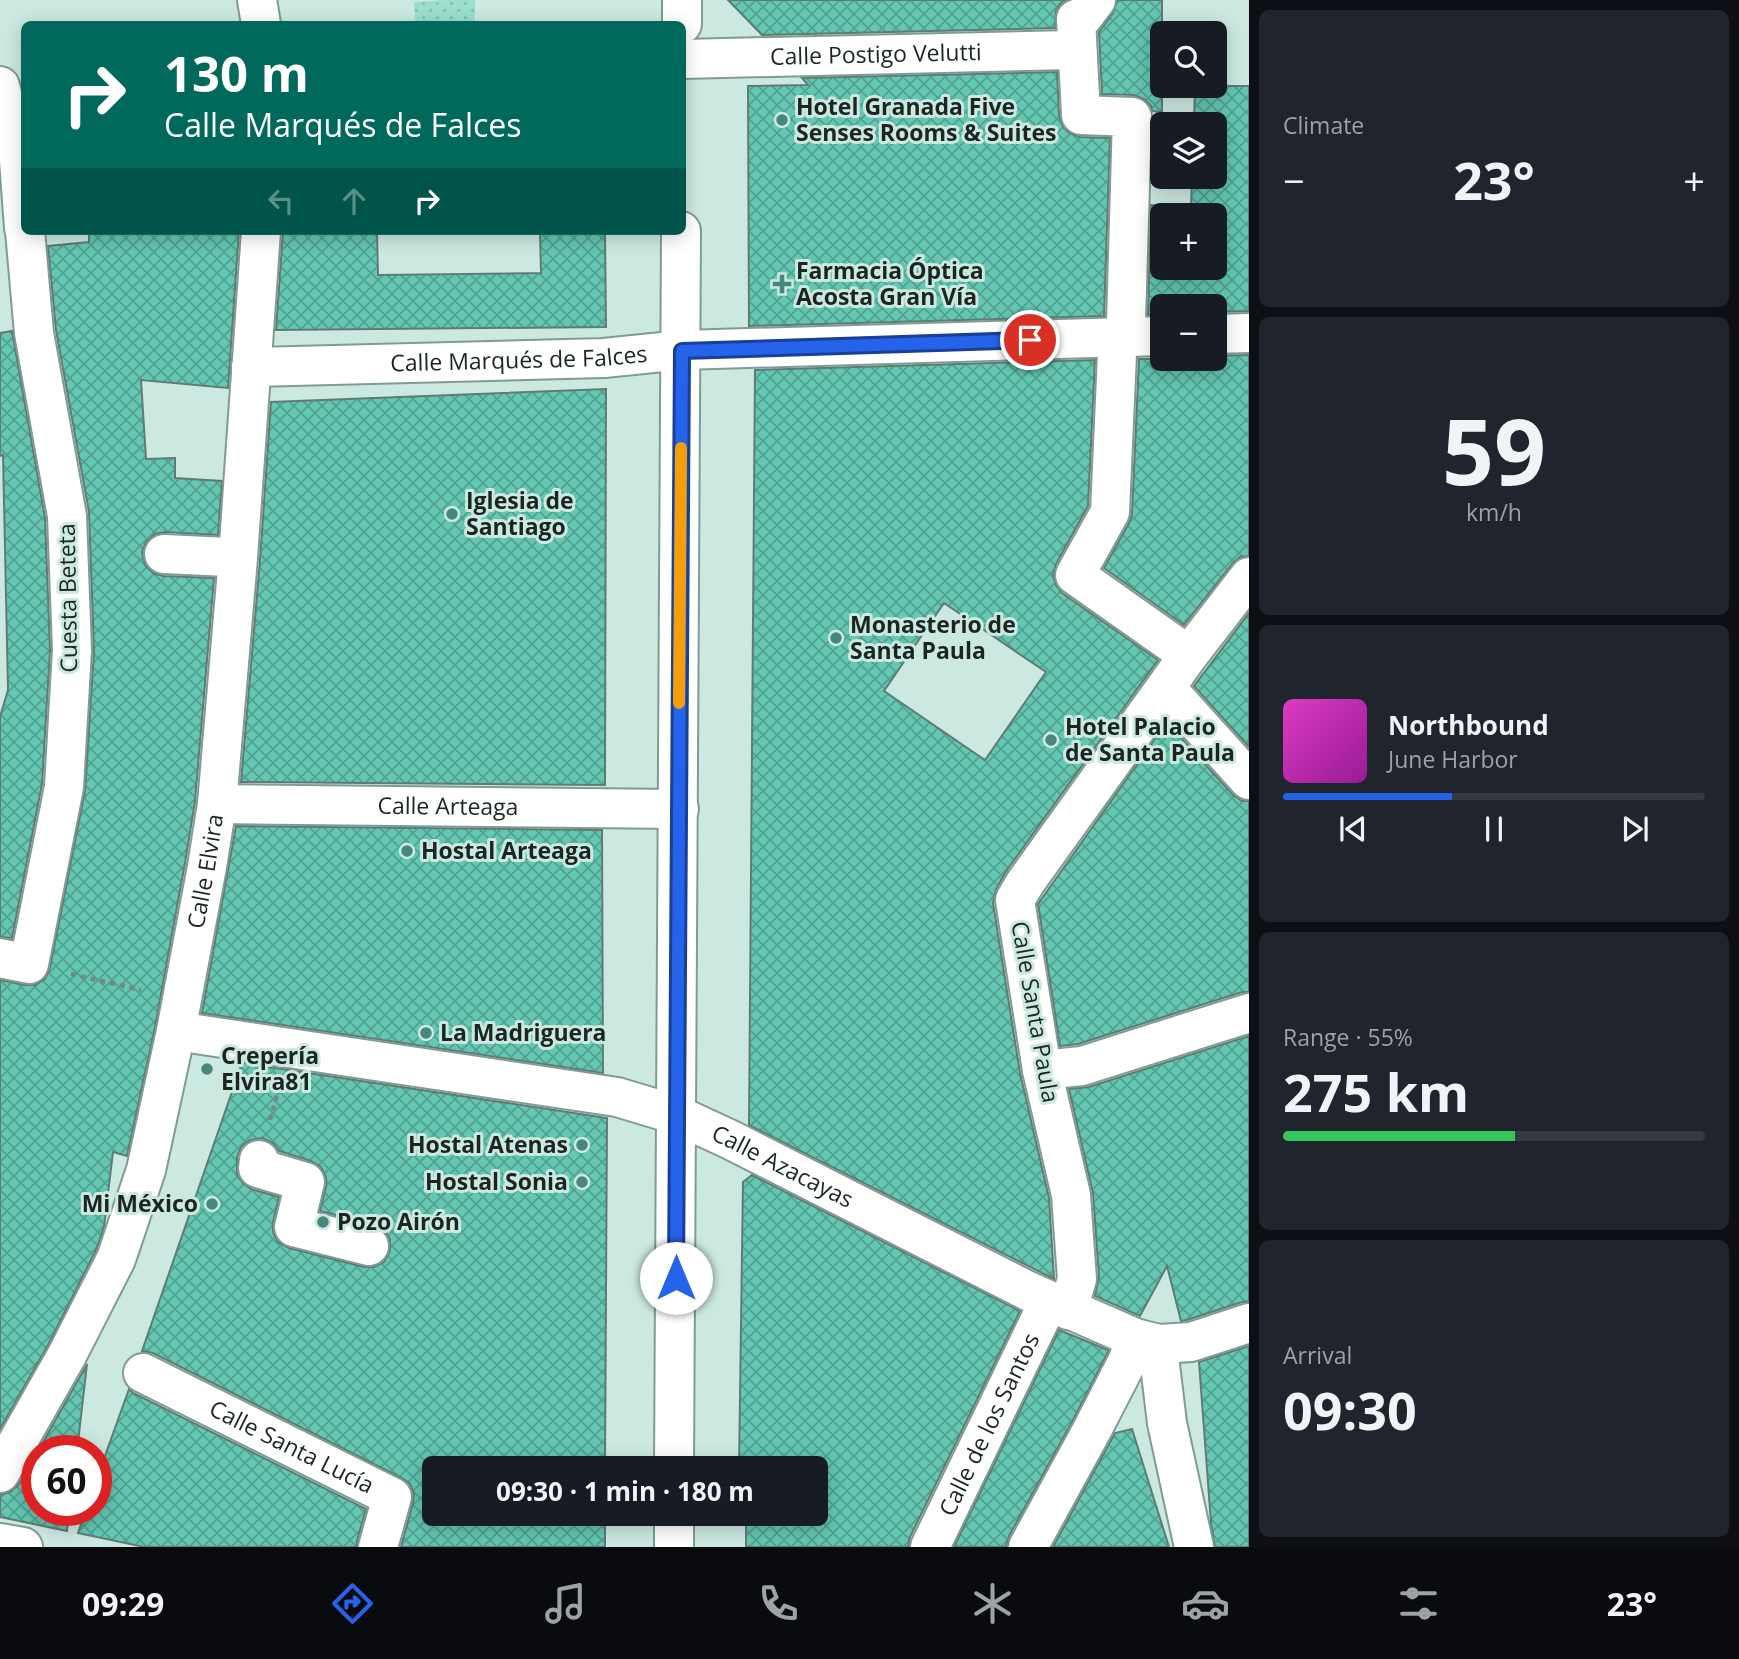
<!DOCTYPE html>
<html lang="en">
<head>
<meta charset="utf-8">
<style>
  body { margin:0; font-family:"Open Sans",sans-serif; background:#20242c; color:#f1f3f6; height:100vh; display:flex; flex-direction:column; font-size:26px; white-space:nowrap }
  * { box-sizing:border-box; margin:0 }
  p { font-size:23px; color:#9ea1a6 }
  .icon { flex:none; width:38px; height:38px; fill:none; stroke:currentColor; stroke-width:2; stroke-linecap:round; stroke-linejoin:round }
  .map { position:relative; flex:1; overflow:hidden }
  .side { display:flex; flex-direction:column; gap:10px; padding:10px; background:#0d0f14; width:490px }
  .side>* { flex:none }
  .top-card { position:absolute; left:21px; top:21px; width:665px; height:214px; border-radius:10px; box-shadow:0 4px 18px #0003; background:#00695c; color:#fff; overflow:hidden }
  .buttons { position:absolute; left:1150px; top:21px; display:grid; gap:14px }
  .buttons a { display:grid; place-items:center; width:77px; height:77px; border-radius:10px; background:#171b24; box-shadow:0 4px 18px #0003; font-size:35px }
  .speed { position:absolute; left:21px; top:1435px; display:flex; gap:14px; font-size:35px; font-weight:700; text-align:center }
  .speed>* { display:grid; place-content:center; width:91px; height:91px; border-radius:50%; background:#171b24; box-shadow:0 4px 18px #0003; line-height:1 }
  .speed .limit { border:10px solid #d22; background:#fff; color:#111 }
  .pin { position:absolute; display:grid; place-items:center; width:60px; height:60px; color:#fff; margin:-30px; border:4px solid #fff; border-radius:50%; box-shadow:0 2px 7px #0007 }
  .me { position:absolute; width:77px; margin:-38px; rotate:0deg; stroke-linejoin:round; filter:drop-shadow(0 0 5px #0008) }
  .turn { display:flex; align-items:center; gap:24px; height:147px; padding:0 28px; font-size:32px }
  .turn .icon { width:91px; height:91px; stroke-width:2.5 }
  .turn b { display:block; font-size:49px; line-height:60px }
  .lanes { display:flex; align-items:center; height:66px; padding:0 28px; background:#0003; justify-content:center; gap:35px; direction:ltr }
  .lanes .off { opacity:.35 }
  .big { font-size:52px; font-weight:700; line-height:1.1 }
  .side .card { flex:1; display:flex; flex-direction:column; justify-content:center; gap:10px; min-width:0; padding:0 24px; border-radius:10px; background:#20242c }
  .side .dial { align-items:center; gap:0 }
  .dial b { font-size:91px; line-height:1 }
  .song { display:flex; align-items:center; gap:21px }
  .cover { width:84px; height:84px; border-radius:10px; background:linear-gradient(135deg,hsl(310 70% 55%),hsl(300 70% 35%)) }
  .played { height:7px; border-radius:4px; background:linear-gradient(90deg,#2563eb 40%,#363941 40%) }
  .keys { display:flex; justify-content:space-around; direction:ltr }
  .heat { display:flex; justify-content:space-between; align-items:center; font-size:38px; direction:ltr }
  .charge { height:10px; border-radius:5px; background:linear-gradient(90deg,#34c759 55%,#363941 0) }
  .trip { position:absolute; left:422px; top:1456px; width:406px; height:70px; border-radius:10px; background:#171b24; box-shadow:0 4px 18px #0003; font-weight:700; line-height:70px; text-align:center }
  .tab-bar { display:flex; height:112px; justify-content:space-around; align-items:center; background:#090b0e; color:#9ea1a6 }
  .tab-bar .icon { width:49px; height:49px }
  .tab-bar .active { color:#2563eb }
  .tab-bar b { font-size:32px; color:#f1f3f6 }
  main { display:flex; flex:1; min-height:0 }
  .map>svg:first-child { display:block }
  .garden { fill:url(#garden-dots) }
  .building { fill:url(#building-cross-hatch); stroke:#607b74; stroke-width:2; fill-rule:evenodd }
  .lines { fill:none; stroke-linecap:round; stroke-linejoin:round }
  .minor-casing { stroke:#809b94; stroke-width:42 }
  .major-casing { stroke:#809b94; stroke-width:42 }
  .path { stroke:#748983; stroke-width:4.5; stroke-dasharray:5 5; stroke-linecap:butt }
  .minor { stroke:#fff; stroke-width:38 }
  .major { stroke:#fff; stroke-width:38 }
  .route-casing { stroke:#184099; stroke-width:18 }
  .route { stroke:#2563eb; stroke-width:12 }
  .slow { stroke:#f59e0b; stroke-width:12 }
  .poi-dot { fill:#46897a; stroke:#cce9e1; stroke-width:2.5 }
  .labels { text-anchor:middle; stroke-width:6; stroke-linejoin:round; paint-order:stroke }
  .street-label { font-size:23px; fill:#1b2623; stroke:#cce9e1 }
  .poi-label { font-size:23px; font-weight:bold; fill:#1b2623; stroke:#cce9e1; text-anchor:start }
</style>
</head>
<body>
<main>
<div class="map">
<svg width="1249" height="1547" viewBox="0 0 1249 1547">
  <defs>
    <pattern id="garden-dots" width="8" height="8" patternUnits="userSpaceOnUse" patternTransform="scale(1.75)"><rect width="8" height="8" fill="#9cdfce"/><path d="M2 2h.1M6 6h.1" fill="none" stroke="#86bfb1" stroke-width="1.8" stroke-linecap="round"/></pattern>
    <pattern id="building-cross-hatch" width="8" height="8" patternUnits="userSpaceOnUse" patternTransform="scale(1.75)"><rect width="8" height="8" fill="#63c7b2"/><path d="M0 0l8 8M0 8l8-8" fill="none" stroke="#51a190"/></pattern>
  </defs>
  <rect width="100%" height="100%" fill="#cce9e1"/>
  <path class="garden" d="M448,0H475V24H415L414,2Z"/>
  <path class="building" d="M728,0H1066L1061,3L1056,11L1055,28L762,35Z
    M1117,0H1162V112L1152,111L1151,106L1144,99L1134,95L1102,94L1099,32L1113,13Z
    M1057,72L1059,116L1063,127L1069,133L1080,137L1110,138L1104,316L749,326L748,86L808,85L802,78Z
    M1195,86H1249V311L1214,312V306H1162V314L1148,315L1151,205L1191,207L1192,177H1214V124H1194ZM1162,215H1214V268H1162Z
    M89,231H239L228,388L141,380L146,459L175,458V478L222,481L218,535L165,532L155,534L146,542L142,552L145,565L153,573L163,576L214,578L195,801L185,863L155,1027L127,1156L113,1152L104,1227L96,1250L48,1345L0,1429V980L25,985H35L45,979L50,968L85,791L94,651L89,512L56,330L48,246L89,242Z
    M283,231H377L378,275L541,273L540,231H605L606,327L276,330Z
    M12,331L45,518L50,650L42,784L12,938L0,937V717L8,690L3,455L0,456V333Z
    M1249,355V556L1240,557L1232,564L1184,625L1104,568L1129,523L1132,514L1139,359H1214V356Z
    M1095,360L1088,506L1056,564L1053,575L1056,585L1062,593L1158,660L1007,870L996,889L993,903L1020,1073L1049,1198L1054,1279L749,1125L755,370ZM944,603L1046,672L985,760L884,691Z
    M606,389L605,785L241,782L260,560L271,402Z
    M1249,613V747L1194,686Z
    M1167,722L1233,795L1242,801H1249V992H1242L1078,1044L1060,1046L1038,904Z
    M236,826L602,830L603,1073L202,1013Z
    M1249,1036V1302H1242L1187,1320L1181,1321L1167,1266L1140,1316L1095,1296L1099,1277L1093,1193L1069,1089L1089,1087Z
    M242,1063L607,1118L605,1468H434V1514H605V1547H401L413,1503L414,1494L410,1484L402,1478L153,1353L142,1351ZM262,1138L273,1143L279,1151L311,1161L321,1167L326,1177V1187L320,1211L374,1225L385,1231L390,1239V1251L384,1262L374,1267H364L289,1248L278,1242L273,1232V1222L279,1197L251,1189L243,1183L237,1175V1157L241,1147L250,1140Z
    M752,1175L1020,1311L910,1537L908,1547H746V1514H816V1468H739L743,1182Z
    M1059,1330L1108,1350V1352L1073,1420L1009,1536L1006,1547H954Z
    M1249,1346V1547H1215L1211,1523L1199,1362Z
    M87,1364L77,1451H38L86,1366Z
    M129,1389L133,1393L366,1509L357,1541V1547H144L78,1533L86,1510H96V1481Z
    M1132,1429L1169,1547H1053L1115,1433Z
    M37,1453V1510H69L67,1531L0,1517V1495L10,1492L19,1484Z"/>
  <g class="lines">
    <defs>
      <g id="minor">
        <path d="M1096,0L1083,17L1076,19L1081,115L1132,117L1126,323"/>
        <path id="s1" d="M682,59L1069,50"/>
        <path d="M0,86L19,160L24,228"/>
        <path d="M1214,334L1249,333"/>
        <path d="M1117,354L1110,512L1075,575L1177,647"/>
        <path id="s2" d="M251,367L604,358L682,350L1162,336"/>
        <path d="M164,554L228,557"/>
        <path d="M1176,699L1249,780"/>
        <path id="s3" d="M217,804L679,809"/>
        <path d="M0,958L29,964L64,787L72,650L67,516L34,333L25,231"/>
        <path id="s4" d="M176,1031L617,1097L677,1115L731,1140L1028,1291L1135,1338L1159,1344L1191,1342L1249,1323"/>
        <path d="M1042,1070L1082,1066L1249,1013"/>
        <path d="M259,1160L258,1168L305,1182L294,1227L369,1246"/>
        <path d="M1068,1310L1077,1279L1071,1195L1042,1070L1015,900L1025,883L1188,656L1249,577"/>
        <path d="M1159,1344L1160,1365L1167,1423L1194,1547"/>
        <path id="s5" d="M143,1373L392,1497L378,1547"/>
        <path d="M0,1543L23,1547"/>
        <path id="s6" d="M930,1547L1049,1301"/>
        <path d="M1028,1547L1092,1430L1128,1360L1135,1338"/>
      </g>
      <g id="major">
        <path d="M257,0L261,24"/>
        <path d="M682,24V0"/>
        <path d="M674,1468L681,231"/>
        <path id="s7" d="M0,1473L67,1355L116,1259L146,1170L176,1031L207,867L217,804L238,558L261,231"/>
        <path d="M674,1547V1514"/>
      </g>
    </defs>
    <use href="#minor" class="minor-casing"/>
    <use href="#major" class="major-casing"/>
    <path class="path" d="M71,974L141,990
      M270,1120L279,1088"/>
    <use href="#minor" class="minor"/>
    <use href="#major" class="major"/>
  </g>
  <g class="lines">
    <defs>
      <path id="route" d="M676,1278L682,351L1030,340"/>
    </defs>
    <use href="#route" class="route-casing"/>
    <use href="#route" class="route"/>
    <path class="slow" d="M679,703L681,448"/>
  </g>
  <g class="poi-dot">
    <circle cx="782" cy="120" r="7"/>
    <path d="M778.5 273.5h7v7h7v7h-7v7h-7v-7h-7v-7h7z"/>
    <circle cx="452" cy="514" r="7"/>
    <circle cx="836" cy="638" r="7"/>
    <circle cx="1051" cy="740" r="7"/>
    <circle cx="407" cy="851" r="7"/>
    <circle cx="426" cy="1033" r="7"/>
    <circle cx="207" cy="1069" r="7"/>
    <circle cx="582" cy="1145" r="7"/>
    <circle cx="582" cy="1182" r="7"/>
    <circle cx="212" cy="1204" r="7"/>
    <circle cx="323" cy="1222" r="7"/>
  </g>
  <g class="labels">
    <g class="street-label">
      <text dy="8" stroke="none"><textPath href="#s1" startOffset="194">Calle Postigo Velutti</textPath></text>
      <text dy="8" stroke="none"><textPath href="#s2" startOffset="268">Calle Marqués de Falces</textPath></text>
      <text transform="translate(68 598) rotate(-91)" y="8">Cuesta Beteta</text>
      <text dy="8" stroke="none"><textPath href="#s3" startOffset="231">Calle Arteaga</textPath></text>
      <text dy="8" stroke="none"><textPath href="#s7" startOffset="642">Calle Elvira</textPath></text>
      <text transform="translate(1035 1012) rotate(80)" y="8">Calle Santa Paula</text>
      <text dy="8" stroke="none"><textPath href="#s4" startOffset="626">Calle Azacayas</textPath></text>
      <text dy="8" stroke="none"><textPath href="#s6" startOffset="136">Calle de los Santos</textPath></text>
      <text dy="8" stroke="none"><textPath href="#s5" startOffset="166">Calle Santa Lucía</textPath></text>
    </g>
    <g class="poi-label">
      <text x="796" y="115">Hotel Granada Five<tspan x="796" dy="26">Senses Rooms &amp; Suites</tspan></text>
      <text x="796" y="279">Farmacia Óptica<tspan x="796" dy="26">Acosta Gran Vía</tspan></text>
      <text x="466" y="509">Iglesia de<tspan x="466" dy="26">Santiago</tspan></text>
      <text x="850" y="633">Monasterio de<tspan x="850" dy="26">Santa Paula</tspan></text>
      <text x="1065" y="735">Hotel Palacio<tspan x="1065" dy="26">de Santa Paula</tspan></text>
      <text x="421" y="859">Hostal Arteaga</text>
      <text x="440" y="1041">La Madriguera</text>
      <text x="221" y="1064">Crepería<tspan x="221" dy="26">Elvira81</tspan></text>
      <text x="568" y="1153" text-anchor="end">Hostal Atenas</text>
      <text x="568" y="1190" text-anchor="end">Hostal Sonia</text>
      <text x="198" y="1212" text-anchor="end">Mi México</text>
      <text x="337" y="1230">Pozo Airón</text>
    </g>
  </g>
</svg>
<div class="buttons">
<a><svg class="icon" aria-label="search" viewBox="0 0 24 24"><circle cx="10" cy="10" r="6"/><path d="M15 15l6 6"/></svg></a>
<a><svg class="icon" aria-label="layers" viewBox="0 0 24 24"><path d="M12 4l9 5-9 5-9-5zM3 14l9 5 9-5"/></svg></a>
<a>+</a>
<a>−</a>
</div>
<div class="speed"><div class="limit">60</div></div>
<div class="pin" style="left:1030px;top:340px;background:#d93025"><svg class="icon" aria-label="arrive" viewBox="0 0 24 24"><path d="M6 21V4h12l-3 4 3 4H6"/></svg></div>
<svg class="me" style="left:676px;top:1278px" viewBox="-20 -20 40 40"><circle r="19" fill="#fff"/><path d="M0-13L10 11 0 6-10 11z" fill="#2563eb"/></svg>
<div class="trip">09:30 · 1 min · 180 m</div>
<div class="top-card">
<div class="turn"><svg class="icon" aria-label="right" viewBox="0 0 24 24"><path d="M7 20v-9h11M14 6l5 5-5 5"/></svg><div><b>130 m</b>Calle Marqués de Falces</div></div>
<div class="lanes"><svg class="icon off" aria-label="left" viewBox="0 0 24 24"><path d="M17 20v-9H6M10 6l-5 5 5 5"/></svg><svg class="icon off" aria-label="ahead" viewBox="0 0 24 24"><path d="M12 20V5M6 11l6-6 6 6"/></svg><svg class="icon" aria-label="right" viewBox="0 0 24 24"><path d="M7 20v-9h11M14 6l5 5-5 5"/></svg></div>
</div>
</div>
<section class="side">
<div class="card"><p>Climate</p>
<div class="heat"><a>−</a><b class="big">23°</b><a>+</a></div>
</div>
<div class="card dial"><b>59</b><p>km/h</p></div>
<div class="card">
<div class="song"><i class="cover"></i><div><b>Northbound</b><p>June Harbor</p></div></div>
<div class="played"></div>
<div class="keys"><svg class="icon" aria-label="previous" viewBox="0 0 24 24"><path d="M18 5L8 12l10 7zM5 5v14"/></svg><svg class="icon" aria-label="pause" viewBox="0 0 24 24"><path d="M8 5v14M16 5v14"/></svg><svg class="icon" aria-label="next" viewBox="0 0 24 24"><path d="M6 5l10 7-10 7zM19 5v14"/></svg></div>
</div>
<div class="card"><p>Range · 55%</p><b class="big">275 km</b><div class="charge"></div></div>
<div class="card"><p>Arrival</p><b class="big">09:30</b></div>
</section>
</main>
<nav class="tab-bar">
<b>09:29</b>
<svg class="icon active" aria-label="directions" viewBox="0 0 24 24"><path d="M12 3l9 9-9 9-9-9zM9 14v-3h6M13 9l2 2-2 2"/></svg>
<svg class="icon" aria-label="music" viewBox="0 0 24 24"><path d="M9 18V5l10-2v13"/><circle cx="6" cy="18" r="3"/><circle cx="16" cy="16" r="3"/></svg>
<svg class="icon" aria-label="phone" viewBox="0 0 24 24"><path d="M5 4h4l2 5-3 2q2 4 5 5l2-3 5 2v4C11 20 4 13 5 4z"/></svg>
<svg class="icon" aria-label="climate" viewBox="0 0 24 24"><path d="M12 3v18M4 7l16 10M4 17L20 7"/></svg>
<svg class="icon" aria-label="car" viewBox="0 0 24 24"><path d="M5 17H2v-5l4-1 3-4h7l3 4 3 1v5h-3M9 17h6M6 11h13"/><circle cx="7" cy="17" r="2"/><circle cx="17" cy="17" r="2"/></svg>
<svg class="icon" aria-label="filters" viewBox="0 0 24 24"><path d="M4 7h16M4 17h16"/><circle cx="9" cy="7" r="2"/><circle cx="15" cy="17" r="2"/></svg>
<b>23°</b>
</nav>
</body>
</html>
